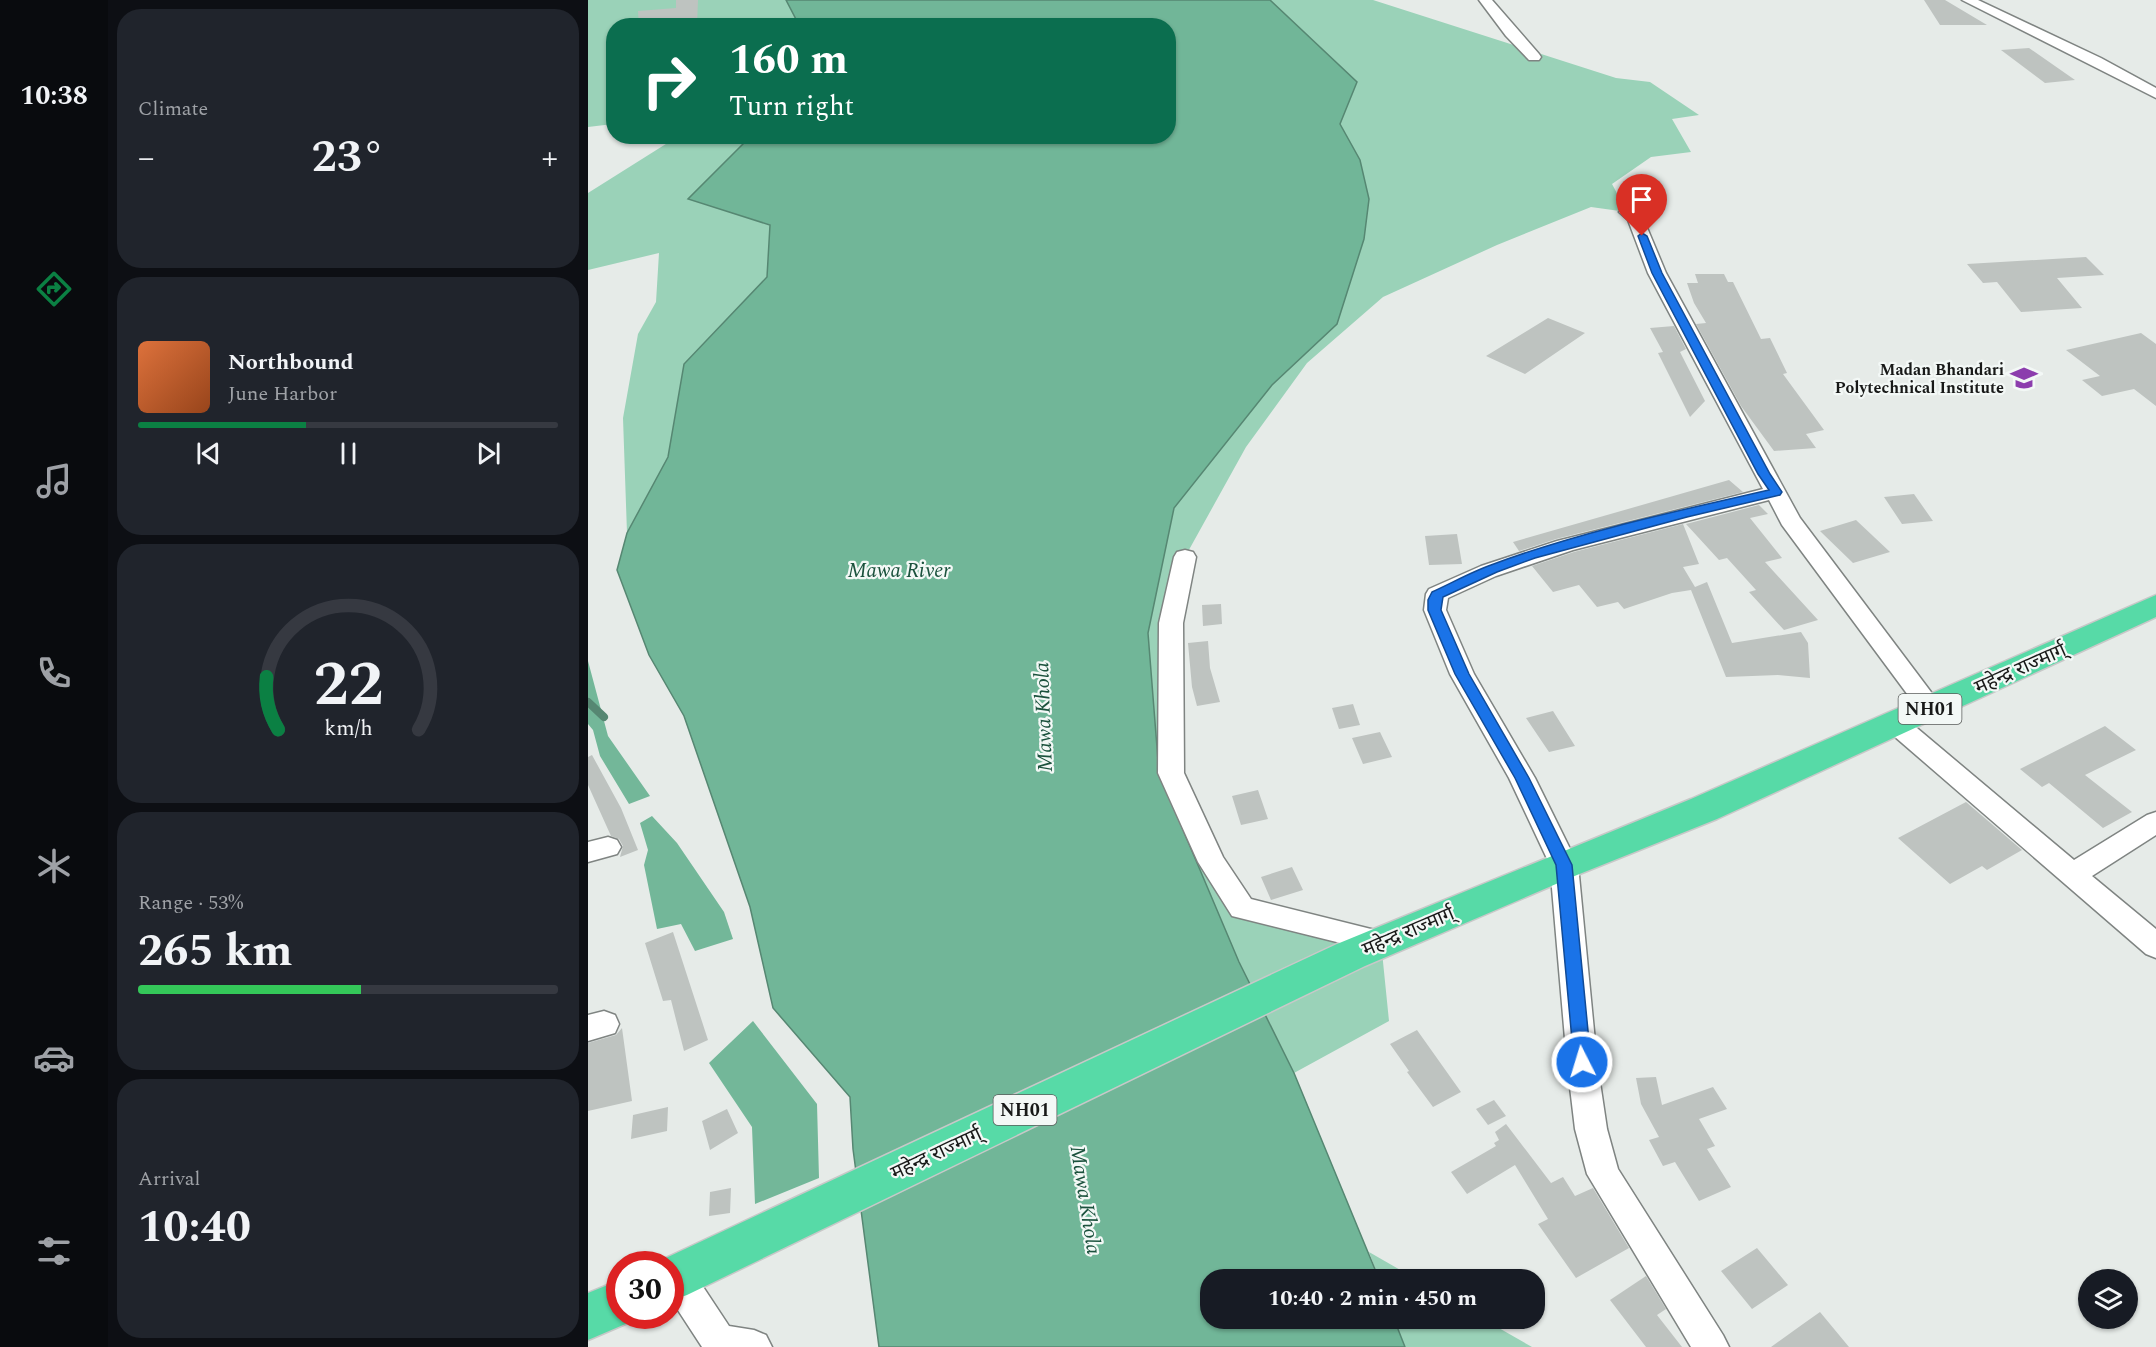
<!DOCTYPE html>
<html lang="en">
<head>
<meta charset="utf-8">
<style>
  body { margin:0; font-family:Spectral,"Noto Sans Devanagari",serif; background:#20242c; color:#f1f3f6; height:100vh; display:flex; flex-direction:column; font-size:22px; white-space:nowrap }
  * { box-sizing:border-box; margin:0 }
  p { font-size:20px; color:#9ea1a6 }
  .icon { flex:none; width:33px; height:33px; fill:none; stroke:currentColor; stroke-width:2; stroke-linecap:round; stroke-linejoin:round }
  .map { position:relative; flex:1; overflow:hidden }
  .drawer { display:flex; flex-direction:column; gap:9px; padding:9px; background:#0d0f14; width:480px }
  .drawer>* { flex:none }
  .banner { position:absolute; left:18px; top:18px; width:570px; height:126px; border-radius:24px; box-shadow:0 2px 4px #0004; background:#0b6e4f; color:#fff; overflow:hidden }
  .fabs { position:absolute; left:1490px; top:1269px; display:grid; gap:12px }
  .fabs a { display:grid; place-items:center; width:60px; height:60px; border-radius:50%; background:#171b24; box-shadow:0 2px 4px #0004; font-size:30px }
  .speed { position:absolute; left:18px; top:1251px; display:flex; gap:12px; font-size:30px; font-weight:700; text-align:center }
  .speed>* { display:grid; place-content:center; width:78px; height:78px; border-radius:50%; background:#171b24; box-shadow:0 2px 4px #0004; line-height:1 }
  .speed .limit { border:9px solid #d22; background:#fff; color:#111 }
  .pin { position:absolute; display:grid; place-items:center; width:51px; height:51px; color:#fff; margin:-62px -26px; border-radius:50% 50% 50% 0; rotate:-45deg; box-shadow:0 0 6px #0007 }
  .pin .icon { rotate:45deg }
  .me { position:absolute; width:66px; margin:-33px; rotate:355deg; stroke-linejoin:round; filter:drop-shadow(0 0 4px #0008) }
  .turn { display:flex; align-items:center; gap:21px; height:126px; padding:0 24px; font-size:27px }
  .turn .icon { width:78px; height:78px; stroke-width:2.5 }
  .turn b { display:block; font-size:42px; line-height:51px }
  .big { font-size:45px; font-weight:700; line-height:1.1 }
  .drawer .tile { flex:1; display:flex; flex-direction:column; justify-content:center; gap:9px; min-width:0; padding:0 21px; border-radius:24px; background:#20242c }
  .drawer .dial { align-items:center; gap:0 }
  .dial svg { height:156px; overflow:visible; fill:none; stroke:#363941; stroke-width:7; stroke-linecap:round; text-anchor:middle }
  .dial text { fill:#f1f3f6; stroke:none }
  .song { display:flex; align-items:center; gap:18px }
  .cover { width:72px; height:72px; border-radius:9px; background:linear-gradient(135deg,hsl(20 70% 55%),hsl(20 70% 35%)) }
  .played { height:6px; border-radius:3px; background:linear-gradient(90deg,#0b8043 40%,#363941 40%) }
  .keys { display:flex; justify-content:space-around; direction:ltr }
  .heat { display:flex; justify-content:space-between; align-items:center; font-size:33px; direction:ltr }
  .charge { height:9px; border-radius:4px; background:linear-gradient(90deg,#34c759 53%,#363941 0) }
  .trip { position:absolute; left:612px; top:1269px; width:345px; height:60px; border-radius:24px; background:#171b24; box-shadow:0 2px 4px #0004; font-weight:700; line-height:60px; text-align:center }
  main { display:flex; flex:1; min-height:0 }
  .menu { display:flex; flex-direction:column; width:108px; justify-content:space-around; align-items:center; background:#090b0e; color:#9ea1a6 }
  .menu .icon { width:42px; height:42px }
  .menu .active { color:#0b8043 }
  .menu b { font-size:27px; color:#f1f3f6 }
  .map>svg:first-child { display:block }
  .green { fill:#9ad2b8 }
  .forest { fill:#73b799 }
  .water { fill:#71b698; stroke:#568772; stroke-width:1.5 }
  .lines { fill:none; stroke-linecap:round; stroke-linejoin:round }
  .stream { stroke:#568772; stroke-width:8 }
  .building { fill:#bec3c0 }
  .street-casing { stroke:#7f8482; stroke-width:3 }
  .highway-casing { stroke:#c8c8c8; stroke-width:3 }
  .street { fill:#fff; fill-rule:evenodd }
  .highway { fill:#57daa7; fill-rule:evenodd }
  .route { fill:#1a73e8; stroke:#114b97; stroke-width:1.5 }
  .labels { text-anchor:middle; stroke-width:4.5; stroke-linejoin:round; paint-order:stroke }
  .far-poi-label { font-size:16px; font-weight:bold; fill:#181918; stroke:#f3f8f6; text-anchor:end }
  .shield { fill:#f3f8f6; stroke:#5a5c5b; stroke-width:1.5 }
  .shield-label { font-size:18px; font-weight:bold; fill:#181918 }
  .street-label { font-size:20px; fill:#181918; stroke:#f3f8f6 }
  .water-label { font-size:21px; font-style:italic; fill:#1b523d; stroke:#f3f8f6 }
</style>
</head>
<body>
<main>
<nav class="menu">
<b>10:38</b>
<svg class="icon active" aria-label="directions" viewBox="0 0 24 24"><path d="M12 3l9 9-9 9-9-9zM9 14v-3h6M13 9l2 2-2 2"/></svg>
<svg class="icon" aria-label="music" viewBox="0 0 24 24"><path d="M9 18V5l10-2v13"/><circle cx="6" cy="18" r="3"/><circle cx="16" cy="16" r="3"/></svg>
<svg class="icon" aria-label="phone" viewBox="0 0 24 24"><path d="M5 4h4l2 5-3 2q2 4 5 5l2-3 5 2v4C11 20 4 13 5 4z"/></svg>
<svg class="icon" aria-label="climate" viewBox="0 0 24 24"><path d="M12 3v18M4 7l16 10M4 17L20 7"/></svg>
<svg class="icon" aria-label="car" viewBox="0 0 24 24"><path d="M5 17H2v-5l4-1 3-4h7l3 4 3 1v5h-3M9 17h6M6 11h13"/><circle cx="7" cy="17" r="2"/><circle cx="17" cy="17" r="2"/></svg>
<svg class="icon" aria-label="filters" viewBox="0 0 24 24"><path d="M4 7h16M4 17h16"/><circle cx="9" cy="7" r="2"/><circle cx="15" cy="17" r="2"/></svg>
</nav>
<section class="drawer">
<div class="tile"><p>Climate</p>
<div class="heat"><a>−</a><b class="big">23°</b><a>+</a></div>
</div>
<div class="tile">
<div class="song"><i class="cover"></i><div><b>Northbound</b><p>June Harbor</p></div></div>
<div class="played"></div>
<div class="keys"><svg class="icon" aria-label="previous" viewBox="0 0 24 24"><path d="M18 5L8 12l10 7zM5 5v14"/></svg><svg class="icon" aria-label="pause" viewBox="0 0 24 24"><path d="M8 5v14M16 5v14"/></svg><svg class="icon" aria-label="next" viewBox="0 0 24 24"><path d="M6 5l10 7-10 7zM19 5v14"/></svg></div>
</div>
<div class="tile dial"><svg viewBox="0 0 100 80">
<path d="M14 69A42 42 0 1 1 86 69"/>
<path d="M14 69A42 42 0 0 1 8 42" stroke="#0b8043"/>
<text x="50" y="56" font-size="32" font-weight="700">22</text>
<text x="50" y="72" font-size="11">km/h</text>
</svg></div>
<div class="tile"><p>Range · 53%</p><b class="big">265 km</b><div class="charge"></div></div>
<div class="tile"><p>Arrival</p><b class="big">10:40</b></div>
</section>
<div class="map">
<svg width="1568" height="1347" viewBox="0 0 1568 1347">
  <rect width="100%" height="100%" fill="#e6ebe8"/>
  <path class="green" d="M0,0H198L211,25L26,26L25,124L0,127Z
    M682,0H785L1028,78L1062,82L1111,115L1084,119L1103,152L1063,157L1024,184L1039,212L1003,207L909,245L795,297L719,363L658,447L597,557L583,773L654,908L793,942L801,1021L706,1073L651,962L571,773L560,633L586,508L684,385L749,324L772,160L752,124L769,82Z
    M89,137H162L101,199L182,225L179,277L96,364L80,457L39,533L35,418L50,334L68,302L71,253L0,270V193Z
    M781,1252L828,1279H791Z
    M806,1319H895L944,1347H817Z"/>
  <path class="forest" d="M0,661L20,736L62,796L41,804L12,756L5,730L0,724Z
    M64,816L89,843L136,912L145,939L107,951L93,924L69,929L56,865L60,850L52,823Z
    M165,1021L229,1104L231,1178L167,1204L164,1127L121,1063Z"/>
  <path class="water" d="M198,0H682L769,82L752,124L772,160L781,199L776,239L749,324L684,385L586,508L560,633L571,773L651,962L706,1073L791,1279L622,1280V1318L806,1319L817,1347H291L265,1149L262,1097L185,1008L162,907L96,716L61,655L29,570L39,533L80,457L96,364L179,277L182,225L100,199L162,137L580,136V26L211,25Z"/>
  <g class="lines">
    <path class="stream" d="M0,702L16,717"/>
  </g>
  <path class="building" d="M88,0H110L109,26H51L50,11L88,8Z
    M1336,0H1357L1399,25H1352Z
    M1441,48L1487,80L1457,83L1413,50Z
    M1498,257L1516,275L1469,278L1494,308L1433,312L1409,282L1395,283L1379,264Z
    M1107,274H1136L1140,282H1145L1173,339L1182,338L1199,373L1195,374L1236,430L1218,434L1228,448L1186,451L1153,406L1108,324L1118,323L1106,303L1099,283H1110Z
    M960,318L997,333L937,374L898,356Z
    M1086,326L1098,349L1092,352L1117,401L1102,417L1070,353L1075,352L1062,328Z
    M1553,333L1568,344V406L1546,389L1514,396L1494,380L1512,376L1478,350Z
    M1141,480L1155,492L968,539L931,551L925,542Z
    M1326,494L1345,521L1314,524L1296,497Z
    M1171,505L1180,514L1162,518L1194,558L1177,562L1230,620L1196,630L1161,592L1168,590L1139,558L1131,560L1098,524Z
    M1268,520L1302,552L1265,563L1232,531Z
    M1095,524L1111,564L1095,567L1107,587L1119,582L1144,643L1213,632L1220,643L1222,678L1190,675L1138,677L1103,590L1084,593L1036,609L1030,602L1009,607L991,585L965,592L944,566L986,552Z
    M869,534L874,564L841,565L837,536Z
    M633,604L634,624L615,626L614,605Z
    M620,641L622,668L632,702L609,706L604,687L600,643Z
    M765,704L772,725L751,729L744,708Z
    M965,711L987,746L961,752L938,718Z
    M1517,726L1548,750L1497,775L1544,812L1515,828L1461,783L1454,787L1432,769Z
    M792,732L804,757L775,764L764,738Z
    M4,755L33,808L50,850L32,857L35,846L31,839L23,836L0,785V757Z
    M670,790L680,819L653,825L644,796Z
    M1378,802L1434,850L1399,870L1394,866L1362,884L1310,838Z
    M704,867L715,890L683,900L673,877Z
    M85,932L120,1040L96,1051L83,1000L75,1001L57,943Z
    M34,1028L44,1101L0,1111V1043L28,1035Z
    M829,1030L873,1092L845,1107L819,1072L821,1071L802,1044Z
    M1068,1077L1074,1105L1125,1087L1139,1109L1111,1119L1127,1146L1119,1149L1143,1187L1111,1201L1087,1162L1075,1166L1061,1140L1071,1137L1053,1104L1048,1078Z
    M906,1100L918,1116L900,1125L888,1109Z
    M80,1107L79,1131L43,1139L45,1115Z
    M139,1109L150,1133L122,1150L114,1121Z
    M918,1124L963,1183L975,1177L987,1196L1005,1188L1041,1248L988,1278L950,1224L960,1219L927,1165L879,1194L863,1172L908,1146L906,1143L911,1140L907,1132Z
    M143,1188L142,1213L121,1216L122,1192Z
    M1169,1248L1200,1285L1164,1309L1133,1271Z
    M1058,1276L1078,1309L1069,1315L1094,1347H1058L1022,1300Z
    M1232,1312L1261,1347H1183L1215,1324Z"/>
  <g class="lines">
    <defs>
      <path id="street" d="M891,0H904L951,54L953,57L951,60H941L918,36Z
        M1374,0H1390L1513,58L1568,88V98Z
        M1039,207L1045,209L1055,218L1078,273L1212,518L1355,708L1352,714L1343,717L1334,714L1194,525L1181,500L985,550L908,576L860,598L858,610L886,674L947,778L990,865L1009,1062L1019,1129L1030,1169L1135,1335L1141,1347H1103L999,1174L987,1129L979,1062L962,865L921,778L862,674L836,610L838,594L841,589L893,566L969,541L1175,489L1060,273L1040,220L1031,212Z
        M597,550L605,552L608,557L595,623L596,773L635,857L663,899L803,934L807,942L803,950L793,953L644,916L610,862L570,773L571,623L586,557L589,552Z
        M1308,715L1317,718L1486,860L1559,815L1568,812V835L1504,876L1568,929V958L1558,954L1299,730L1296,724L1299,718Z
        M20,837L29,840L33,847L29,854L0,862V842Z
        M16,1011L27,1015L31,1024L27,1033L0,1041V1015Z
        M88,1260L100,1264L141,1326L166,1330L178,1335L184,1347H114L82,1298V1264H76Z"/>
      <path id="highway" d="M1568,595V617L1129,819L989,875L777,966L99,1295L82,1301V1264H65L749,944L1103,799Z
        M32,1280V1316H50L49,1319L0,1340V1293Z"/>
    </defs>
    <use href="#street" class="street-casing"/>
    <use href="#highway" class="highway-casing"/>
    <use href="#street" class="street"/>
    <use href="#highway" class="highway"/>
  </g>
  <path class="route" d="M1054,233L1059,236L1074,273L1182,474L1194,492L1192,495L1099,517L947,558L909,572L855,597L853,610L881,674L941,778L984,865L1003,1062L1000,1067L994,1069L988,1067L986,1062L968,865L927,778L867,674L840,610V600L844,592C864,583 883,572 903,565C991,532 1089,511 1181,490L1170,474L1064,273L1050,236Z"/>
  <defs>
    <symbol id="university-bare" viewBox="-9 -9 18 18"><path d="M0-5L7-2L0 1L-7-2ZM-4 1L0 2.5L4 1V4Q0 6-4 4Z" fill="#8c3dad" stroke="#f3f8f6" stroke-width="2.5" paint-order="stroke"/></symbol>
  </defs>
  <g fill-rule="evenodd">
    <use href="#university-bare" x="1417" y="359" width="38" height="38"/>
  </g>
  <g class="labels">
    <g class="far-poi-label">
      <text x="1416" y="375">Madan Bhandari<tspan x="1416" dy="18">Polytechnical Institute</tspan></text>
    </g>
    <g class="shield">
      <rect x="1310.5" y="694" width="63" height="30" rx="4.5"/>
      <rect x="405.5" y="1095" width="63" height="30" rx="4.5"/>
    </g>
    <g class="shield-label">
      <text x="1342" y="715">NH01</text>
      <text x="437" y="1116">NH01</text>
    </g>
    <g class="street-label">
      <text transform="translate(1432 668) rotate(-24)" y="7">महेन्द्र राज्मार्ग्</text>
      <text transform="translate(820 931) rotate(-23)" y="7">महेन्द्र राज्मार्ग्</text>
      <text transform="translate(348 1153) rotate(-25)" y="7">महेन्द्र राज्मार्ग्</text>
    </g>
    <g class="water-label">
      <text x="311" y="577">Mawa River</text>
      <text transform="translate(455 717) rotate(-92)" y="7">Mawa Khola</text>
      <text transform="translate(498 1200) rotate(81)" y="7">Mawa Khola</text>
    </g>
  </g>
</svg>
<div class="fabs">
<a><svg class="icon" aria-label="layers" viewBox="0 0 24 24"><path d="M12 4l9 5-9 5-9-5zM3 14l9 5 9-5"/></svg></a>
</div>
<div class="speed"><div class="limit">30</div></div>
<div class="pin" style="left:1054px;top:236px;background:#d93025"><svg class="icon" aria-label="arrive" viewBox="0 0 24 24"><path d="M6 21V4h12l-3 4 3 4H6"/></svg></div>
<svg class="me" style="left:994px;top:1062px" viewBox="-20 -20 40 40"><circle r="17" fill="#1a73e8" stroke="#fff" stroke-width="3"/><path d="M0-11L8 9 0 5-8 9z" fill="#fff"/></svg>
<div class="trip">10:40 · 2 min · 450 m</div>
<div class="banner">
<div class="turn"><svg class="icon" aria-label="right" viewBox="0 0 24 24"><path d="M7 20v-9h11M14 6l5 5-5 5"/></svg><div><b>160 m</b>Turn right</div></div>
</div>
</div>
</main>
</body>
</html>
